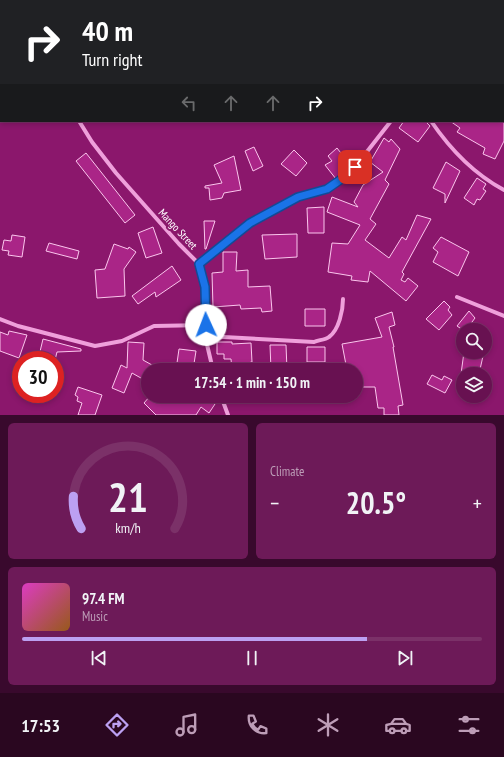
<!DOCTYPE html>
<html lang="en">
<head>
<meta charset="utf-8">
<style>
  body { margin:0; font-family:"PT Sans Narrow",sans-serif; background:#6d1a58; color:#f1f3f6; height:100vh; display:flex; flex-direction:column; font-size:15px; white-space:nowrap }
  * { box-sizing:border-box; margin:0 }
  p { font-size:13px; color:#bd9db7 }
  .icon { flex:none; width:22px; height:22px; fill:none; stroke:currentColor; stroke-width:2; stroke-linecap:round; stroke-linejoin:round }
  .map { position:relative; height:415px; overflow:hidden }
  .side { display:flex; flex-direction:column; gap:8px; padding:8px; background:#39092d; flex:1 }
  .side>* { flex:none }
  .guide { position:absolute; left:0px; top:0px; width:504px; height:122px; box-shadow:0 2px 6px #0003,0 0 0 1px #7b3168; background:#202124; color:#fff; overflow:hidden }
  .tools { position:absolute; left:456px; top:323px; display:grid; gap:8px }
  .tools a { display:grid; place-items:center; width:36px; height:36px; border-radius:50%; background:#681151; box-shadow:0 2px 6px #0003,0 0 0 1px #7b3168; font-size:20px }
  .speed { position:absolute; left:12px; top:351px; display:flex; gap:8px; font-size:20px; font-weight:700; text-align:center }
  .speed>* { display:grid; place-content:center; width:52px; height:52px; border-radius:50%; background:#681151; box-shadow:0 2px 6px #0003,0 0 0 1px #7b3168; line-height:1 }
  .speed .limit { border:6px solid #d22; background:#fff; color:#111 }
  .pin { position:absolute; display:grid; place-items:center; width:34px; height:34px; color:#fff; margin:-17px; border-radius:8px; box-shadow:0 2px 6px #0006 }
  .me { position:absolute; width:44px; margin:-22px; rotate:358deg; stroke-linejoin:round; filter:drop-shadow(0 0 3px #0008) }
  .turn { display:flex; align-items:center; gap:14px; height:84px; padding:0 16px; font-size:18px }
  .turn .icon { width:52px; height:52px; stroke-width:2.5 }
  .turn b { display:block; font-size:28px; line-height:34px }
  .lanes { display:flex; align-items:center; height:38px; padding:0 16px; background:#0003; justify-content:center; gap:20px; direction:ltr }
  .lanes .off { opacity:.35 }
  .big { font-size:30px; font-weight:800; line-height:1.1 }
  .side .widget { flex:1; display:flex; flex-direction:column; justify-content:center; gap:6px; min-width:0; padding:0 14px; border-radius:6px; background:#6d1a58 }
  .side .dial { align-items:center; gap:0 }
  .dial svg { height:104px; overflow:visible; fill:none; stroke:#7b3168; stroke-width:7; stroke-linecap:round; text-anchor:middle }
  .dial text { fill:#f1f3f6; stroke:none }
  .song { display:flex; align-items:center; gap:12px }
  .cover { width:48px; height:48px; border-radius:6px; background:linear-gradient(135deg,hsl(310 70% 55%),hsl(30 70% 35%)) }
  .played { height:4px; border-radius:2px; background:linear-gradient(90deg,#bca0f2 75%,#7b3168 75%) }
  .keys { display:flex; justify-content:space-around; direction:ltr }
  .heat { display:flex; justify-content:space-between; align-items:center; font-size:22px; direction:ltr }
  .side .tiles { flex:1; display:grid; gap:8px; grid-template-columns:1fr 1fr }
  .widget:last-child { grid-column:span 2 }
  .trip { position:absolute; left:141px; top:363px; width:222px; height:40px; border-radius:20px; background:#681151; box-shadow:0 2px 6px #0003,0 0 0 1px #7b3168; font-weight:800; line-height:40px; text-align:center }
  .menu { display:flex; height:64px; justify-content:space-around; align-items:center; background:#2a0720; color:#bd9db7 }
  .menu .icon { width:28px; height:28px }
  .menu .on { color:#bca0f2 }
  .menu b { font-size:18px; color:#f1f3f6 }
  .map>svg:first-child { display:block }
  .water { fill:#680f4f; stroke:#f193da }
  .building { fill:#aa2587; stroke:#fbc6ed }
  .lines { fill:none; stroke-linecap:round; stroke-linejoin:round }
  .minor { stroke:#efa0db; stroke-width:4 }
  .route-casing { stroke:#114b97; stroke-width:10 }
  .route { stroke:#1a73e8; stroke-width:7 }
  .labels { text-anchor:middle; stroke-width:4; stroke-linejoin:round; paint-order:stroke }
  .street-label { font-size:11px; fill:#fff; stroke:#8b176c }
</style>
</head>
<body>
<div class="map">
<svg width="504" height="415" viewBox="0 0 504 415">
  <rect width="100%" height="100%" fill="#8b176c"/>
  <path class="water" d="M0,0L27,1H1L0,94Z"/>
  <path class="building" d="M404,121H425L430,126L418,142L399,128Z
    M450,121H504V141L495,159L483,154L485,148L457,132L460,128Z
    M384,138L389,142L391,139L400,149L385,180L389,184L370,219L376,224L365,240L389,258L402,237L406,240L417,215L431,219L402,272L404,274L401,280L405,282L408,278L418,286L406,301L370,271L368,282L351,280L352,276L328,272L332,243L348,244L360,225L327,212L332,197L358,207L354,202L363,185L383,172L370,162Z
    M254,147L263,166L253,171L245,151Z
    M337,148L351,166L336,179L325,165L332,161L328,156Z
    M294,150L307,163L296,176L281,164Z
    M86,153L135,215L125,223L76,161Z
    M234,156L241,190L224,193L222,198L210,200L209,188H205V186L222,183L214,165Z
    M446,162L460,171L445,203V194L433,188Z
    M477,178L486,184L483,189L486,191L480,200L477,199L474,205L464,198Z
    M324,207V233H308L307,208Z
    M204,221H215L206,249H205Z
    M153,227L162,253L146,258L138,233Z
    M297,234V257L265,259L262,235Z
    M12,235L25,237L22,257L8,255L9,251L2,250L4,240L11,241Z
    M441,237L469,252L458,276L433,262L438,252L433,248Z
    M49,243L79,251L77,259L46,251Z
    M114,244L128,249L129,247L136,252L124,269L125,296L97,298L95,270L105,269Z
    M223,252H237L236,271L248,270V287L270,286L272,311L262,312L261,308L241,309L240,305L213,307L212,273L223,272Z
    M172,266L181,280L156,297L155,292L138,304L132,296Z
    M444,301L450,307L448,310L452,315L439,330L426,319Z
    M305,309H325V326H305Z
    M469,311L475,318L466,330H463L457,326Z
    M392,312L395,325L389,327L394,347H393L403,405L398,406L399,415H384V408H378L375,387H356V370H347L342,344L382,337L375,318Z
    M9,331L27,335L19,358L0,351V332L8,335Z
    M43,339L81,349V351L57,352L55,360H38Z
    M128,342L144,343L143,360L161,370H148V382L132,373L124,393L112,388L121,365L127,368Z
    M217,342H232V344L251,343L252,362L247,363L248,370H232L231,359H224V354H217Z
    M270,345H286L287,370H271Z
    M307,347H325V362H307Z
    M179,349L196,351L193,370H176Z
    M464,352L483,356L479,374H461Z
    M432,375L442,380L444,376L452,380L445,393L427,384Z
    M78,387L102,395L95,415H78L82,403L77,401L78,397L75,395Z
    M150,396H204L215,404L209,413L201,407L196,415H156L144,403Z"/>
  <g class="lines">
    <path class="minor" d="M409,0L414,1
      M52,1V0
      M471,1L476,0
      M503,48H504
      M79,121L92,142L116,173L179,244L199,264L205,287V336L213,370
      M431,121C450,149 474,174 504,190
      M199,264L251,223L298,197L327,189L340,181L355,167L391,121
      M457,297L504,316
      M0,319L18,326L95,346L122,341L154,326L206,325
      M205,336L314,342C318,340 325,340 329,337C339,330 343,310 343,299
      M221,396L228,415"/>
  </g>
  <g class="lines">
    <defs>
      <path id="route" d="M206,325L205,287L199,264L250,223L298,197L327,189L340,180L355,167"/>
    </defs>
    <use href="#route" class="route-casing"/>
    <use href="#route" class="route"/>
  </g>
  <g class="labels">
    <g class="street-label">
      <text transform="translate(178 229) rotate(47)" y="4">Mango Street</text>
    </g>
  </g>
</svg>
<div class="tools">
<a><svg class="icon" aria-label="search" viewBox="0 0 24 24"><circle cx="10" cy="10" r="6"/><path d="M15 15l6 6"/></svg></a>
<a><svg class="icon" aria-label="layers" viewBox="0 0 24 24"><path d="M12 4l9 5-9 5-9-5zM3 14l9 5 9-5"/></svg></a>
</div>
<div class="speed"><div class="limit">30</div></div>
<div class="pin" style="left:355px;top:167px;background:#d93025"><svg class="icon" aria-label="arrive" viewBox="0 0 24 24"><path d="M6 21V4h12l-3 4 3 4H6"/></svg></div>
<svg class="me" style="left:206px;top:325px" viewBox="-20 -20 40 40"><circle r="19" fill="#fff"/><path d="M0-13L10 11 0 6-10 11z" fill="#1a73e8"/></svg>
<div class="trip">17:54 · 1 min · 150 m</div>
<div class="guide">
<div class="turn"><svg class="icon" aria-label="right" viewBox="0 0 24 24"><path d="M7 20v-9h11M14 6l5 5-5 5"/></svg><div><b>40 m</b>Turn right</div></div>
<div class="lanes"><svg class="icon off" aria-label="left" viewBox="0 0 24 24"><path d="M17 20v-9H6M10 6l-5 5 5 5"/></svg><svg class="icon off" aria-label="ahead" viewBox="0 0 24 24"><path d="M12 20V5M6 11l6-6 6 6"/></svg><svg class="icon off" aria-label="ahead" viewBox="0 0 24 24"><path d="M12 20V5M6 11l6-6 6 6"/></svg><svg class="icon" aria-label="right" viewBox="0 0 24 24"><path d="M7 20v-9h11M14 6l5 5-5 5"/></svg></div>
</div>
</div>
<section class="side">
<div class="tiles">
<div class="widget dial"><svg viewBox="0 0 100 80">
<path d="M14 69A42 42 0 1 1 86 69"/>
<path d="M14 69A42 42 0 0 1 8 44" stroke="#bca0f2"/>
<text x="50" y="56" font-size="32" font-weight="700">21</text>
<text x="50" y="72" font-size="11">km/h</text>
</svg></div>
<div class="widget"><p>Climate</p>
<div class="heat"><a>−</a><b class="big">20.5°</b><a>+</a></div>
</div>
<div class="widget">
<div class="song"><i class="cover"></i><div><b>97.4 FM</b><p>Music</p></div></div>
<div class="played"></div>
<div class="keys"><svg class="icon" aria-label="previous" viewBox="0 0 24 24"><path d="M18 5L8 12l10 7zM5 5v14"/></svg><svg class="icon" aria-label="pause" viewBox="0 0 24 24"><path d="M8 5v14M16 5v14"/></svg><svg class="icon" aria-label="next" viewBox="0 0 24 24"><path d="M6 5l10 7-10 7zM19 5v14"/></svg></div>
</div>
</div>
</section>
<nav class="menu">
<b>17:53</b>
<svg class="icon on" aria-label="directions" viewBox="0 0 24 24"><path d="M12 3l9 9-9 9-9-9zM9 14v-3h6M13 9l2 2-2 2"/></svg>
<svg class="icon" aria-label="music" viewBox="0 0 24 24"><path d="M9 18V5l10-2v13"/><circle cx="6" cy="18" r="3"/><circle cx="16" cy="16" r="3"/></svg>
<svg class="icon" aria-label="phone" viewBox="0 0 24 24"><path d="M5 4h4l2 5-3 2q2 4 5 5l2-3 5 2v4C11 20 4 13 5 4z"/></svg>
<svg class="icon" aria-label="climate" viewBox="0 0 24 24"><path d="M12 3v18M4 7l16 10M4 17L20 7"/></svg>
<svg class="icon" aria-label="car" viewBox="0 0 24 24"><path d="M5 17H2v-5l4-1 3-4h7l3 4 3 1v5h-3M9 17h6M6 11h13"/><circle cx="7" cy="17" r="2"/><circle cx="17" cy="17" r="2"/></svg>
<svg class="icon" aria-label="filters" viewBox="0 0 24 24"><path d="M4 7h16M4 17h16"/><circle cx="9" cy="7" r="2"/><circle cx="15" cy="17" r="2"/></svg>
</nav>
</body>
</html>
